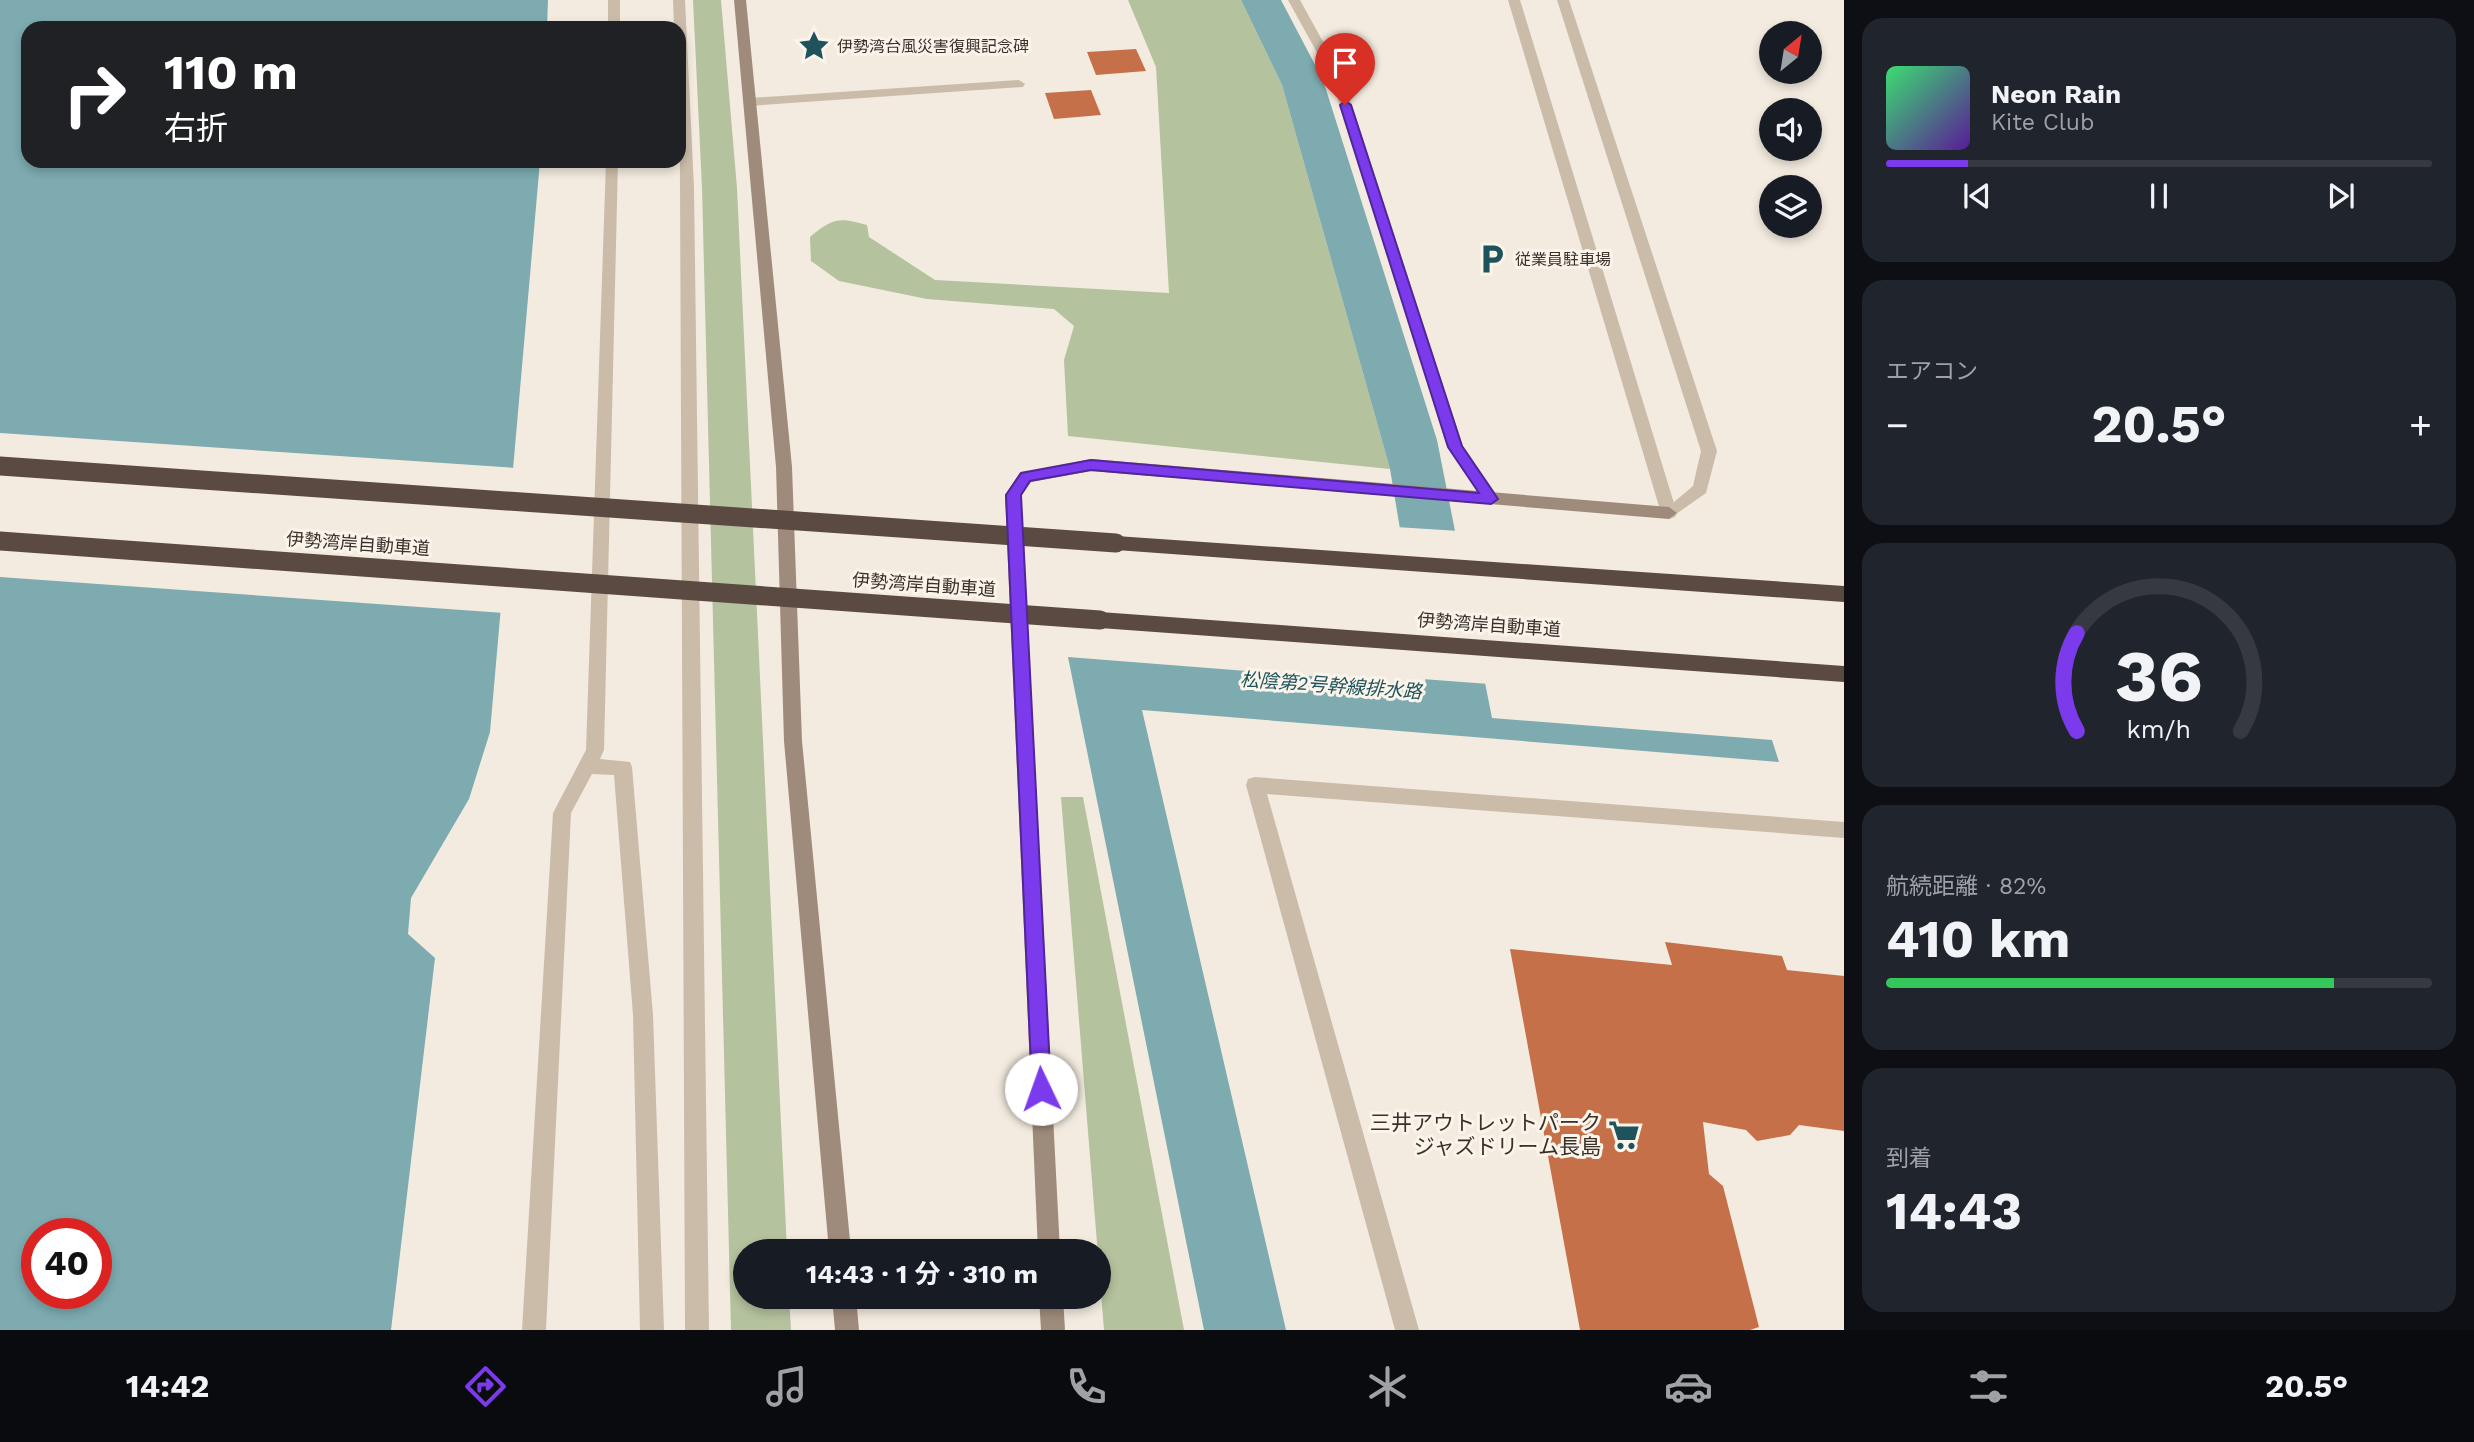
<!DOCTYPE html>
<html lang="ja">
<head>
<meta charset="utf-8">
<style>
  body { margin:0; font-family:"Work Sans","Noto Sans JP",sans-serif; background:#20242c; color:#f1f3f6; height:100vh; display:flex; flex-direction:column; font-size:26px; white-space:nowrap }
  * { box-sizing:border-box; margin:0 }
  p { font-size:23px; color:#9ea1a6 }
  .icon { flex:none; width:38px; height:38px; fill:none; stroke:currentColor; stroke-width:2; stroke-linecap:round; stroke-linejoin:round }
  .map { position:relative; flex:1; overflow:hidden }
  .sheet { display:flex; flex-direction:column; gap:18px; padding:18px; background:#0d0f14; width:630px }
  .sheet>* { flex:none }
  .guide { position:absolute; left:21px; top:21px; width:665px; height:147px; border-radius:21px; box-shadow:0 4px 10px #0003; background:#202124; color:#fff; overflow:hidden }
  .needle { width:46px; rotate:30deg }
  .tools { position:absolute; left:1759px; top:21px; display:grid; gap:14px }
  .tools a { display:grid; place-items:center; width:63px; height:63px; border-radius:50%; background:#171b24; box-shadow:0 4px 10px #0003; font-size:35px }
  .speed { position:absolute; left:21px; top:1218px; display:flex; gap:14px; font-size:35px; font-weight:700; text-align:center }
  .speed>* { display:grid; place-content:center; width:91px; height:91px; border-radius:50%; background:#171b24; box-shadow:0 4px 10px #0003; line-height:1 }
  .speed .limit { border:10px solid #d22; background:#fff; color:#111 }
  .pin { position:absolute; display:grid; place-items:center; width:60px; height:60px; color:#fff; margin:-72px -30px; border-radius:50% 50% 50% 0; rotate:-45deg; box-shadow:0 0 7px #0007 }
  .pin .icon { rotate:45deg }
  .me { position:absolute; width:77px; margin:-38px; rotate:357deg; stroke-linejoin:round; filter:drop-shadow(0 0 5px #0008) }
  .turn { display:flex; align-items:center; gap:24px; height:147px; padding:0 28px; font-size:32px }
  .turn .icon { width:91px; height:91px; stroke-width:2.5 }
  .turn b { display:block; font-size:49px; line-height:60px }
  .big { font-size:52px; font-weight:700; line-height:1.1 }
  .sheet .widget { flex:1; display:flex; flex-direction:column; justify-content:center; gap:10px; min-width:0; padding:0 24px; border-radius:21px; background:#20242c }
  .sheet .dial { align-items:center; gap:0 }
  .dial svg { height:182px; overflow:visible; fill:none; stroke:#363941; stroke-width:7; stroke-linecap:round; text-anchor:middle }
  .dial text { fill:#f1f3f6; stroke:none }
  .song { display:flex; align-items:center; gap:21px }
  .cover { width:84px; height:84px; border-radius:10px; background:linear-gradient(135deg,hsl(140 70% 55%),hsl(270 70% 35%)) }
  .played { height:7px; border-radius:4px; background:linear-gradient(90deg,#7c3aed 15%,#363941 15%) }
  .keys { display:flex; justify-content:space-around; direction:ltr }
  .heat { display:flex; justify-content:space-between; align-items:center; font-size:38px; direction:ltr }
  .charge { height:10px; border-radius:5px; background:linear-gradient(90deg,#34c759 82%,#363941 0) }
  .trip { position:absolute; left:733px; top:1239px; width:378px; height:70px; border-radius:35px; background:#171b24; box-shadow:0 4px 10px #0003; font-weight:700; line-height:70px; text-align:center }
  .dock { display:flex; height:112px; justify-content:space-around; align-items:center; background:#090b0e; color:#9ea1a6 }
  .dock .icon { width:49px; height:49px }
  .dock .active { color:#7c3aed }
  .dock b { font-size:32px; color:#f1f3f6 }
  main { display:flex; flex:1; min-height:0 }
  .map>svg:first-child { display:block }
  .green { fill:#b4c29e }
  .water { fill:#7dabb0; fill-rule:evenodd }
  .pier { fill:#f3ebdf }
  .building { fill:#c6704a }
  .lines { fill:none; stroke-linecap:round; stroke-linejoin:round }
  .lane { fill:#cbbcaa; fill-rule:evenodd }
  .street { fill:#cbbcaa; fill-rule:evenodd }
  .secondary { fill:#9f8b7b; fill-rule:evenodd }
  .highway { fill:#5a4a41; fill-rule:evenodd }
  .highway-bridge { stroke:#5a4a41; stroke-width:19 }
  .route { fill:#7c3aed; stroke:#51269a; stroke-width:2 }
  .labels { text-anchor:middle; stroke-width:6; stroke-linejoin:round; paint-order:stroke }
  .far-poi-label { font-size:16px; fill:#39302a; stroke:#faf4eb; text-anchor:start }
  .street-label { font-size:18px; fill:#39302a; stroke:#faf4eb }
  .water-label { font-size:19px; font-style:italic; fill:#1f535b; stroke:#faf4eb }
  .near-poi-label { font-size:21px; fill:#39302a; stroke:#faf4eb; text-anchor:end }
</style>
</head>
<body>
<main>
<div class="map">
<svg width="1844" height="1330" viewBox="0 0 1844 1330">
  <rect width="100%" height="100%" fill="#f3ebdf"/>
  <path class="green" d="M693,0H721L737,188L787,1251H746V1297H789L791,1330H731L702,188Z
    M1128,0H1241L1282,85L1390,469L1068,436L1064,360L1074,326L1054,309L927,299L839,281L811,261L810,237C833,218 838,217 867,225L869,237L935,280L1169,293L1156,67Z
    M1061,797H1083L1184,1330H1104Z"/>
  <path class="water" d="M0,0H548L547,28H28V161H540L490,732L469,799L411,898L408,934L435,958L391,1330H0ZM37,1234H96V1293H37Z
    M1241,0H1281L1323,80L1437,440L1492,718L1772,740L1779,762L1142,710L1286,1330H1204L1068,657L1426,685L1390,469L1282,85Z"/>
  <path class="pier" d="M0,433L516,468L504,613L0,577Z
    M1396,527L1459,531L1489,684L1422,679Z"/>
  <path class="building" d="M1136,49L1146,71L1096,75L1087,52Z
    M1091,90L1101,115L1054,119L1045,93Z
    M1665,942L1782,956L1787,970L1844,976V1131L1799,1125L1790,1135L1757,1141L1746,1130L1703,1122L1709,1174L1723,1186L1759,1327L1750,1330H1580L1510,949L1672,965Z"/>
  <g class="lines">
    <path class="lane" d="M608,0H620V28H608Z
      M673,0H685L694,187L709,1330H685L680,187L679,28H674Z
      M1557,0H1569L1717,451L1706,493L1669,519L1661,513L1693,486L1701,451Z
      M1019,80L1025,84L1023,87L749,106L743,102L749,98Z
      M606,161H618L604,750L600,759L630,762L632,767L653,1015L664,1330H640L633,1015L614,775L592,774L571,813L546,1330H522L553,813L586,750Z
      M1255,777L1844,822V838L1267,794L1419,1330H1395L1246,785L1248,779Z"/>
    <path class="street" d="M1288,0H1300L1343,78L1463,446L1497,495L1499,499L1497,503H1485L1448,447L1331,78Z
      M1508,0H1520L1677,513L1675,517L1669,519L1661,513Z"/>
    <path class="secondary" d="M734,0H746L792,467L802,741L851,1251H829L784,741L776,467Z
      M1091,459L1669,507L1677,513L1669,519L1091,471L1031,482L1021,496L1060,1251H1038L1005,495L1020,473Z
      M832,1297H856L859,1330H835Z
      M1039,1297H1063L1065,1330H1041Z"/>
    <path class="highway" d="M1116,536L1844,586V602L1116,550L1109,548L1106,543L1109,538Z
      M1100,612L1844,666V682L1100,628L1093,626L1090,620L1093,614Z"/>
    <path class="highway-bridge" d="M0,466L1116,543
      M0,541L1100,620"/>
  </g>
  <path class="route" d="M1345,101L1351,105L1462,446L1498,499L1491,504L1091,470L1030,481L1021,495L1051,1089L1048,1096L1041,1099L1035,1096L1032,1089L1006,495L1021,473L1091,460L1479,493L1448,447L1340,105Z"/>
  <defs>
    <symbol id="sight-bare" viewBox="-9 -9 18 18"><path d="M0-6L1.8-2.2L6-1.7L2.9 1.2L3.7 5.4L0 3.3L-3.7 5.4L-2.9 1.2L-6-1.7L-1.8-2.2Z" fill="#1f535b" stroke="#faf4eb" stroke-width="2.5" paint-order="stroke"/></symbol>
    <symbol id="parking-bare" viewBox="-9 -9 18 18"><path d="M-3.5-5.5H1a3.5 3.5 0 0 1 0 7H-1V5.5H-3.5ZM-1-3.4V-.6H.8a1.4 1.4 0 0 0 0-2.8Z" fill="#1f535b" stroke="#faf4eb" stroke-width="2.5" paint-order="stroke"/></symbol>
    <symbol id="supermarket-bare" viewBox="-9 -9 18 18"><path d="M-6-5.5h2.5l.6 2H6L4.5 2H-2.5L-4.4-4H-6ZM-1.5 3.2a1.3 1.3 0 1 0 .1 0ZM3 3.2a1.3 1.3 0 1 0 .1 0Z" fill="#1f535b" stroke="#faf4eb" stroke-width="2.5" paint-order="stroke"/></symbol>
  </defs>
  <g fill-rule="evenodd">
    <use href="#sight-bare" x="792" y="24" width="44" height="44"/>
    <use href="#parking-bare" x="1470" y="237" width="44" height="44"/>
    <use href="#supermarket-bare" x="1602" y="1113" width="44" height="44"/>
  </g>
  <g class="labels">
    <g class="far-poi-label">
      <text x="837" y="52">伊勢湾台風災害復興記念碑</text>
      <text x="1515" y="265">従業員駐車場</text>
    </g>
    <g class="street-label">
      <text transform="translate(358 544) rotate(4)" y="6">伊勢湾岸自動車道</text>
      <text transform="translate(924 585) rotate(4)" y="6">伊勢湾岸自動車道</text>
      <text transform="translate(1489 625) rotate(4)" y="6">伊勢湾岸自動車道</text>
    </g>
    <g class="water-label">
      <text transform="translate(1331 685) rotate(4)" y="7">松陰第2号幹線排水路</text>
    </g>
    <g class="near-poi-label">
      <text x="1601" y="1130">三井アウトレットパーク<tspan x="1601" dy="24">ジャズドリーム長島</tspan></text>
    </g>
  </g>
</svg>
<div class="tools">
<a><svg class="needle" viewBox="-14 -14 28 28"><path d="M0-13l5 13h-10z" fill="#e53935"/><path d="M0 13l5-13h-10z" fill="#9ea1a6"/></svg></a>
<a><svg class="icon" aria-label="sound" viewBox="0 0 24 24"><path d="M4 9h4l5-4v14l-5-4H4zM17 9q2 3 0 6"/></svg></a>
<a><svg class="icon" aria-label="layers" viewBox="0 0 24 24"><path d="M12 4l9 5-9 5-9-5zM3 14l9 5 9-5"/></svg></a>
</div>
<div class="speed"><div class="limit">40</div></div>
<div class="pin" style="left:1345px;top:105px;background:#d93025"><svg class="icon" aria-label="arrive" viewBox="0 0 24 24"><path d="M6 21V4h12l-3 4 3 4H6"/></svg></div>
<svg class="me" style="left:1041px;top:1089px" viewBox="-20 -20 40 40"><circle r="19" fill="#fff"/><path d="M0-13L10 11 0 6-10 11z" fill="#7c3aed"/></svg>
<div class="trip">14:43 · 1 分 · 310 m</div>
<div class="guide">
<div class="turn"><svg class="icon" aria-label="right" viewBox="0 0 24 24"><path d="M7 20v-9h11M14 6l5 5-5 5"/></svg><div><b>110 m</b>右折</div></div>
</div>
</div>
<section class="sheet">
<div class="widget">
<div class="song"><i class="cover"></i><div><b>Neon Rain</b><p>Kite Club</p></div></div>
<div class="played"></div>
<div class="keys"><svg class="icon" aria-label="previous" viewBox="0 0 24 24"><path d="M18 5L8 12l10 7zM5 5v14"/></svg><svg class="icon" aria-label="pause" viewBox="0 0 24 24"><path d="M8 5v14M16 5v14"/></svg><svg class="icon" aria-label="next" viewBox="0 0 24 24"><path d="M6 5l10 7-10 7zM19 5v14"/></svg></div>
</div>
<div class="widget"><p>エアコン</p>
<div class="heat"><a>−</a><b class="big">20.5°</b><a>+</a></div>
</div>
<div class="widget dial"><svg viewBox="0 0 100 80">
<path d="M14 69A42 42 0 1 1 86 69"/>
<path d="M14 69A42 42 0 0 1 14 26" stroke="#7c3aed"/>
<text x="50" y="56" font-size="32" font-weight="700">36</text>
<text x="50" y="72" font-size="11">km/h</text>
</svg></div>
<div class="widget"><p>航続距離 · 82%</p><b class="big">410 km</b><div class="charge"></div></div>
<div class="widget"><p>到着</p><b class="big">14:43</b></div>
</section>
</main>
<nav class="dock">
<b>14:42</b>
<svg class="icon active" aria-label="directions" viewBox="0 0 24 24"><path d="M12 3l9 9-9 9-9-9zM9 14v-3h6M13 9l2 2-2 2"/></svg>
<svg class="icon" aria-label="music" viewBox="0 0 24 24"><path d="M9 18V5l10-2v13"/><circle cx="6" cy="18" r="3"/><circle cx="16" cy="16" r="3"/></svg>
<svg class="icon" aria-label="phone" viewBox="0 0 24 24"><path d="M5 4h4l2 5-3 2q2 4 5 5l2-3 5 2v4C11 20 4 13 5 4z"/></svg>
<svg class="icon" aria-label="climate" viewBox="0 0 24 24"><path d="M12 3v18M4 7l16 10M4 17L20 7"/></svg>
<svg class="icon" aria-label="car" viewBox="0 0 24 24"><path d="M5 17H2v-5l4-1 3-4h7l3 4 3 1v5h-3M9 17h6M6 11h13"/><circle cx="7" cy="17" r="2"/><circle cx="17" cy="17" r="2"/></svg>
<svg class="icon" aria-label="filters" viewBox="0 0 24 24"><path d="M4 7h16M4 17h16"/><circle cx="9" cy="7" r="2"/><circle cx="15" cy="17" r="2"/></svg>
<b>20.5°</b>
</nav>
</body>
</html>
